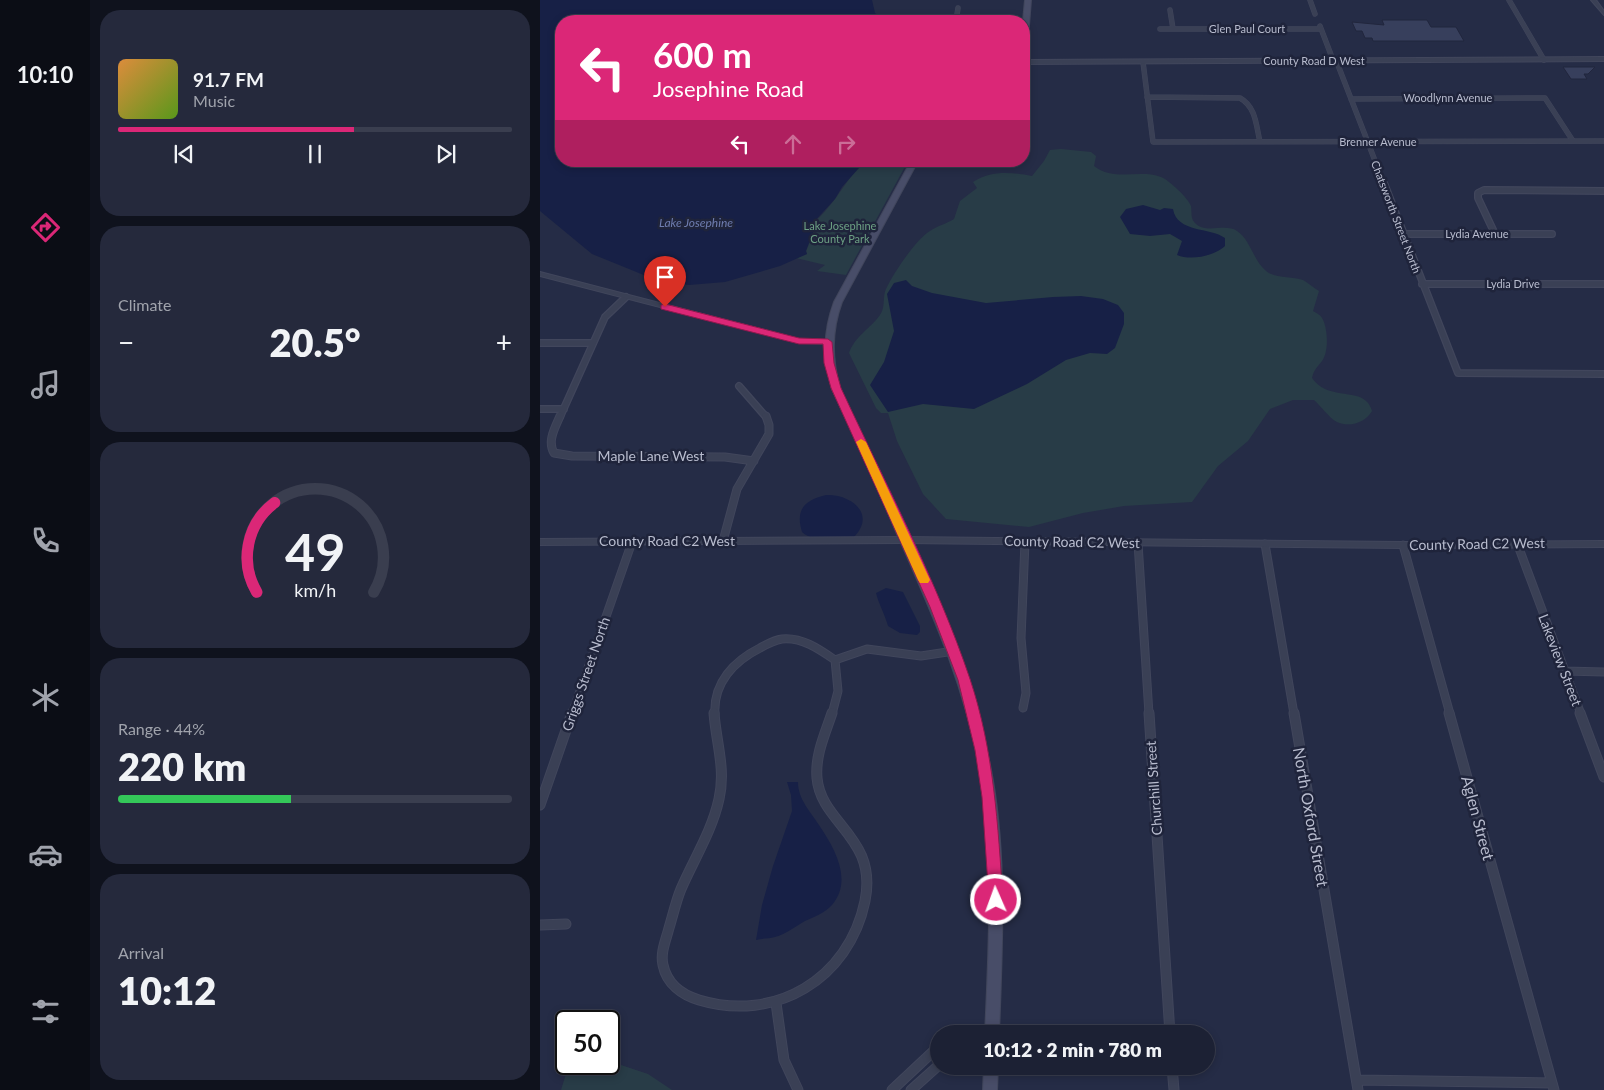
<!DOCTYPE html>
<html lang="en">
<head>
<meta charset="utf-8">
<style>
  body { margin:0; font-family:Lato,sans-serif; background:#25293c; color:#f1f3f6; height:100vh; display:flex; flex-direction:column; font-size:19px; white-space:nowrap }
  * { box-sizing:border-box; margin:0 }
  p { font-size:16px; color:#a0a3ac }
  .icon { flex:none; width:28px; height:28px; fill:none; stroke:currentColor; stroke-width:2; stroke-linecap:round; stroke-linejoin:round }
  .map { position:relative; flex:1; overflow:hidden }
  .details { display:flex; flex-direction:column; gap:10px; padding:10px; background:#0f121d; width:450px }
  .details>* { flex:none }
  .banner { position:absolute; left:15px; top:15px; width:475px; height:152px; border-radius:20px; box-shadow:0 2px 8px #0003,0 0 0 1px #3a3e4f; background:#db2777; color:#fff; overflow:hidden }
  .speed { position:absolute; left:15px; top:1010px; display:flex; gap:10px; font-size:25px; font-weight:700; text-align:center }
  .speed>* { display:grid; place-content:center; width:65px; height:65px; border-radius:50%; background:#1c2134; box-shadow:0 2px 8px #0003,0 0 0 1px #3a3e4f; line-height:1 }
  .speed .limit { border:2px solid #111; border-radius:8px; background:#fff; color:#111 }
  .pin { position:absolute; display:grid; place-items:center; width:42px; height:42px; color:#fff; margin:-51px -21px; border-radius:50% 50% 50% 0; rotate:-45deg; box-shadow:0 0 5px #0007 }
  .pin .icon { rotate:45deg }
  .me { position:absolute; width:55px; margin:-28px; rotate:358deg; stroke-linejoin:round; filter:drop-shadow(0 0 4px #0008) }
  .turn { display:flex; align-items:center; gap:18px; height:105px; padding:0 15px; font-size:22px }
  .turn .icon { width:65px; height:65px; stroke-width:2.5 }
  .turn b { display:block; font-size:35px; line-height:42px }
  .lanes { display:flex; align-items:center; height:48px; padding:0 15px; background:#0003; justify-content:center; gap:25px; direction:ltr }
  .lanes .off { opacity:.35 }
  .big { font-size:38px; font-weight:800; line-height:1.1 }
  .details .card { flex:1; display:flex; flex-direction:column; justify-content:center; gap:8px; min-width:0; padding:0 18px; border-radius:20px; background:#25293c }
  .details .dial { align-items:center; gap:0 }
  .dial svg { height:130px; overflow:visible; fill:none; stroke:#3a3e4f; stroke-width:7; stroke-linecap:round; text-anchor:middle }
  .dial text { fill:#f1f3f6; stroke:none }
  .song { display:flex; align-items:center; gap:15px }
  .cover { width:60px; height:60px; border-radius:8px; background:linear-gradient(135deg,hsl(30 70% 55%),hsl(90 70% 35%)) }
  .played { height:5px; border-radius:2px; background:linear-gradient(90deg,#db2777 60%,#3a3e4f 60%) }
  .keys { display:flex; justify-content:space-around; direction:ltr }
  .heat { display:flex; justify-content:space-between; align-items:center; font-size:28px; direction:ltr }
  .charge { height:8px; border-radius:4px; background:linear-gradient(90deg,#34c759 44%,#3a3e4f 0) }
  .trip { position:absolute; left:390px; top:1025px; width:285px; height:50px; border-radius:25px; background:#1c2134; box-shadow:0 2px 8px #0003,0 0 0 1px #3a3e4f; font-weight:800; line-height:50px; text-align:center }
  main { display:flex; flex:1; min-height:0 }
  .dock { display:flex; flex-direction:column; width:90px; justify-content:space-around; align-items:center; background:#0b0d15; color:#a0a3ac }
  .dock .icon { width:35px; height:35px }
  .dock .active { color:#db2777 }
  .dock b { font-size:22px; color:#f1f3f6 }
  .map>svg:first-child { display:block }
  .green { fill:#283c47 }
  .water { fill:#172046 }
  .building { fill:#373f5c; stroke:#21263d }
  .lines { fill:none; stroke-linecap:round; stroke-linejoin:round }
  .minor-far3-casing { stroke:#41465c; stroke-width:5.5 }
  .minor-far2-casing { stroke:#41465c; stroke-width:8 }
  .minor-far1-casing { stroke:#41465c; stroke-width:9 }
  .minor-casing { stroke:#41465c; stroke-width:11 }
  .tertiary-casing { stroke:#41465c; stroke-width:2 }
  .secondary-casing { stroke:#41465c; stroke-width:2 }
  .minor-far3 { stroke:#3a4055; stroke-width:4.5 }
  .minor-far2 { stroke:#3a4055; stroke-width:5.5 }
  .minor-far1 { stroke:#3a4055; stroke-width:7 }
  .minor { stroke:#3a4055; stroke-width:9 }
  .tertiary { fill:#3a4055; fill-rule:evenodd }
  .secondary { fill:#484d68; fill-rule:evenodd }
  .route { fill:#db2777; stroke:#8e194d }
  .slow { fill:#f59e0b }
  .labels { text-anchor:middle; stroke-width:5; stroke-linejoin:round; paint-order:stroke }
  .far-street-label { font-size:11px; fill:#b8bcce; stroke:#1f243b }
  .far-park-label { font-size:11px; fill:#6da184; stroke:#1f243b }
  .far-water-label { font-size:12px; font-style:italic; fill:#6f7db0; stroke:#1f243b }
  .street-label { font-size:14px; fill:#b8bcce; stroke:#1f243b }
  .near-street-label { font-size:16px; fill:#b8bcce; stroke:#1f243b }
</style>
</head>
<body>
<main>
<nav class="dock">
<b>10:10</b>
<svg class="icon active" aria-label="directions" viewBox="0 0 24 24"><path d="M12 3l9 9-9 9-9-9zM9 14v-3h6M13 9l2 2-2 2"/></svg>
<svg class="icon" aria-label="music" viewBox="0 0 24 24"><path d="M9 18V5l10-2v13"/><circle cx="6" cy="18" r="3"/><circle cx="16" cy="16" r="3"/></svg>
<svg class="icon" aria-label="phone" viewBox="0 0 24 24"><path d="M5 4h4l2 5-3 2q2 4 5 5l2-3 5 2v4C11 20 4 13 5 4z"/></svg>
<svg class="icon" aria-label="climate" viewBox="0 0 24 24"><path d="M12 3v18M4 7l16 10M4 17L20 7"/></svg>
<svg class="icon" aria-label="car" viewBox="0 0 24 24"><path d="M5 17H2v-5l4-1 3-4h7l3 4 3 1v5h-3M9 17h6M6 11h13"/><circle cx="7" cy="17" r="2"/><circle cx="17" cy="17" r="2"/></svg>
<svg class="icon" aria-label="filters" viewBox="0 0 24 24"><path d="M4 7h16M4 17h16"/><circle cx="9" cy="7" r="2"/><circle cx="15" cy="17" r="2"/></svg>
</nav>
<section class="details">
<div class="card">
<div class="song"><i class="cover"></i><div><b>91.7 FM</b><p>Music</p></div></div>
<div class="played"></div>
<div class="keys"><svg class="icon" aria-label="previous" viewBox="0 0 24 24"><path d="M18 5L8 12l10 7zM5 5v14"/></svg><svg class="icon" aria-label="pause" viewBox="0 0 24 24"><path d="M8 5v14M16 5v14"/></svg><svg class="icon" aria-label="next" viewBox="0 0 24 24"><path d="M6 5l10 7-10 7zM19 5v14"/></svg></div>
</div>
<div class="card"><p>Climate</p>
<div class="heat"><a>−</a><b class="big">20.5°</b><a>+</a></div>
</div>
<div class="card dial"><svg viewBox="0 0 100 80">
<path d="M14 69A42 42 0 1 1 86 69"/>
<path d="M14 69A42 42 0 0 1 25 14" stroke="#db2777"/>
<text x="50" y="56" font-size="32" font-weight="700">49</text>
<text x="50" y="72" font-size="11">km/h</text>
</svg></div>
<div class="card"><p>Range · 44%</p><b class="big">220 km</b><div class="charge"></div></div>
<div class="card"><p>Arrival</p><b class="big">10:12</b></div>
</section>
<div class="map">
<svg width="1064" height="1090" viewBox="0 0 1064 1090">
  <rect width="100%" height="100%" fill="#252c46"/>
  <path class="green" d="M521,149L551,152L556,156L554,166C575,182 599,169 621,177C629,180 648,198 651,206C652,212 650,219 656,224C667,234 685,223 697,231C710,239 713,260 726,271C736,279 752,276 763,280C768,283 774,288 779,291L773,311C776,313 781,315 782,318C788,328 789,352 782,361C777,368 774,369 772,378C786,399 816,390 826,401C829,403 831,408 832,411C826,422 810,428 797,422C789,418 781,406 774,400H753L730,409L708,441L678,466L652,502L584,506L543,513L489,527L406,519L383,494L357,441L348,413H341L336,408L309,353C315,336 330,329 340,315C346,306 342,298 346,289C353,274 376,239 390,231C397,226 406,224 414,219L420,201L437,188L433,182C451,170 471,172 492,176L504,161L510,150Z
    M318,161H368L306,275L277,271L285,265L256,258L267,254L266,251L271,239L272,224C292,208 303,185 320,165Z
    M69,1061L108,1074L132,1090H21L29,1064H69Z"/>
  <path class="water" d="M0,0H332L335,13L344,21H21V161H318L319,168L302,187L295,199L272,224L275,227L266,251L267,254L240,266L185,282L149,285L121,282L52,254L0,211Z
    M603,205L620,210L624,208L633,209C637,233 670,227 685,238V246C674,256 651,261 637,255L642,241L630,234L610,236L590,234L580,217L586,209Z
    M366,280L372,286L392,293L446,303L513,297L541,296L563,299L578,305L584,313V324L575,348L567,354L550,353L526,360L487,384L434,409L383,404L348,412L330,385L344,362L354,331L347,294L354,283Z
    M286,495C312,494 337,515 313,538C298,539 275,544 262,532C255,509 265,500 286,495Z
    M346,588L363,592L380,626V632L377,635L360,633L348,626C345,615 338,602 336,593Z
    M247,782H258C258,799 270,811 279,825C295,849 313,880 292,905C285,913 274,917 265,921C256,926 246,934 235,937C229,939 223,938 216,940L222,905L233,866L252,811L251,795Z"/>
  <path class="building" d="M842,20H887L891,27H916L924,41H833L832,38H825L822,31H816L812,22L844,25Z
    M1023,67H1055L1048,74H1044L1047,79H1031Z"/>
  <g class="lines">
    <defs>
      <path id="minor-far3" d="M770,0L775,14
        M969,0L1004,60
        M630,10L633,29
        M416,21L418,8
        M780,26L793,60
        M620,29H781
        M796,60L844,184
        M603,62L613,142L1064,141
        M607,97L700,98C716,107 716,125 720,142
        M811,99L1005,98L1033,141"/>
      <path id="minor-far2" d="M844,183L918,373L1064,374
        M863,234H1012
        M955,234L938,198V193L944,190L1064,191
        M882,284H1064
        M0,343H53
        M199,386L226,417
        M0,409H24
        M20,417L65,317L86,297"/>
      <path id="minor-far1" d="M20,416C15,428 7,441 14,453L32,456L185,457L214,461
        M183,541L197,489L229,434V425L226,416
        M598,543L609,714
        M977,543L1041,714
        M725,544L754,714
        M863,545L910,714
        M295,660L327,649L381,656L414,651
        M1025,671L1064,672
        M483,708L486,693L481,638L485,542
        M32,714L92,542
        M175,714C173,683 194,661 220,648C227,644 235,640 242,639C262,637 279,649 295,660L298,691L292,714"/>
      <path id="minor" d="M174,713C176,742 186,769 179,799C172,831 154,859 141,889C136,901 133,915 129,928C126,940 120,953 123,965C127,984 142,995 159,1000C235,1023 309,979 325,901C338,837 281,824 277,778C275,755 285,734 292,713
        M609,713L630,1034
        M754,713L818,1090
        M909,713L1014,1090
        M1040,713L1064,777
        M0,805L32,713
        M0,925L26,924
        M236,1003L244,1060L258,1090
        M632,1066L634,1090
        M817,1080L1011,1083
        M352,1090L399,1046
        M371,1090L399,1065"/>
      <path id="tertiary" d="M1051,0H1056L1064,11V15Z
        M1064,57V61L484,64V60Z
        M0,272L259,339L288,340L292,342L288,344L259,343L0,276Z
        M365,537L863,542L1064,541V547L863,548L365,543L0,545V539Z"/>
      <path id="secondary" d="M485,0H491L487,51L484,53L483,21Z
        M371,161H378L302,302C291,332 292,359 300,389C324,438 346,487 368,536C405,617 438,693 453,781C467,864 462,950 459,1034H445C449,951 453,867 442,784C429,695 393,615 357,534C336,485 315,437 292,389C283,359 283,332 294,302Z
        M444,1066H458L457,1090H443Z"/>
    </defs>
    <use href="#minor-far3" class="minor-far3-casing"/>
    <use href="#minor-far2" class="minor-far2-casing"/>
    <use href="#minor-far1" class="minor-far1-casing"/>
    <use href="#minor" class="minor-casing"/>
    <use href="#tertiary" class="tertiary-casing"/>
    <use href="#secondary" class="secondary-casing"/>
    <use href="#minor-far3" class="minor-far3"/>
    <use href="#minor-far2" class="minor-far2"/>
    <use href="#minor-far1" class="minor-far1"/>
    <use href="#minor" class="minor"/>
    <use href="#tertiary" class="tertiary"/>
    <use href="#secondary" class="secondary"/>
  </g>
  <path class="route" d="M125,304L259,338L288,339L292,342L294,363L301,388C345,483 397,581 430,679C454,751 458,826 463,900L461,905L456,907L451,905L449,900L442,797L435,750L418,680L390,607L291,388L284,363L283,344H259L121,309V305Z"/>
  <path class="slow" d="M321,439L326,442L390,580L388,583H380L378,580L316,442Z"/>
  <g class="labels">
    <g class="far-street-label">
      <text x="707" y="33">Glen Paul Court</text>
      <text x="774" y="65">County Road D West</text>
      <text x="908" y="102">Woodlynn Avenue</text>
      <text x="838" y="146">Brenner Avenue</text>
      <text transform="translate(856 217) rotate(69)" y="4">Chatsworth Street North</text>
      <text x="937" y="238">Lydia Avenue</text>
      <text x="973" y="288">Lydia Drive</text>
    </g>
    <g class="far-park-label">
      <text x="300" y="230">Lake Josephine<tspan x="300" dy="13">County Park</tspan></text>
    </g>
    <g class="far-water-label">
      <text x="156" y="227">Lake Josephine</text>
    </g>
    <g class="street-label">
      <text x="111" y="461">Maple Lane West</text>
      <text x="127" y="546">County Road C2 West</text>
      <text transform="translate(532 542) rotate(1)" y="5">County Road C2 West</text>
      <text transform="translate(937 544) rotate(-1)" y="5">County Road C2 West</text>
      <text transform="translate(1020 660) rotate(69)" y="5">Lakeview Street</text>
      <text transform="translate(46 674) rotate(-71)" y="5">Griggs Street North</text>
      <text transform="translate(614 788) rotate(-94)" y="5">Churchill Street</text>
    </g>
    <g class="near-street-label">
      <text transform="translate(771 817) rotate(80)" y="6">North Oxford Street</text>
      <text transform="translate(938 818) rotate(75)" y="6">Aglen Street</text>
    </g>
  </g>
</svg>
<div class="speed"><div class="limit">50</div></div>
<div class="pin" style="left:125px;top:307px;background:#d93025"><svg class="icon" aria-label="arrive" viewBox="0 0 24 24"><path d="M6 21V4h12l-3 4 3 4H6"/></svg></div>
<svg class="me" style="left:456px;top:900px" viewBox="-20 -20 40 40"><circle r="17" fill="#db2777" stroke="#fff" stroke-width="3"/><path d="M0-11L8 9 0 5-8 9z" fill="#fff"/></svg>
<div class="trip">10:12 · 2 min · 780 m</div>
<div class="banner">
<div class="turn"><svg class="icon" aria-label="left" viewBox="0 0 24 24"><path d="M17 20v-9H6M10 6l-5 5 5 5"/></svg><div><b>600 m</b>Josephine Road</div></div>
<div class="lanes"><svg class="icon" aria-label="left" viewBox="0 0 24 24"><path d="M17 20v-9H6M10 6l-5 5 5 5"/></svg><svg class="icon off" aria-label="ahead" viewBox="0 0 24 24"><path d="M12 20V5M6 11l6-6 6 6"/></svg><svg class="icon off" aria-label="right" viewBox="0 0 24 24"><path d="M7 20v-9h11M14 6l5 5-5 5"/></svg></div>
</div>
</div>
</main>
</body>
</html>
